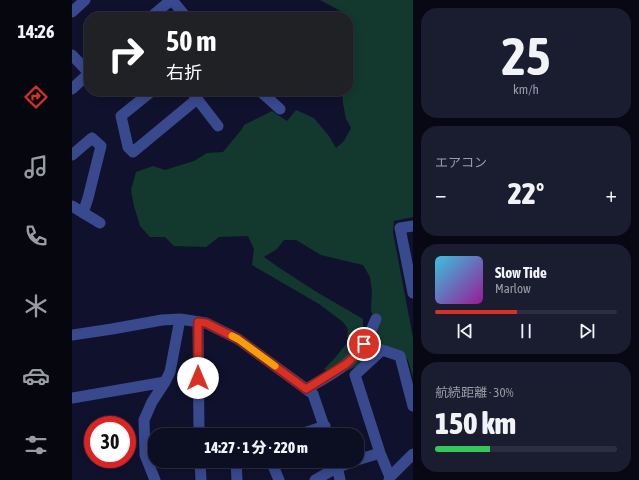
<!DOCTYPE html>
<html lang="ja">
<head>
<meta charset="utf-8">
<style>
  body { margin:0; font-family:"Asap Condensed","Noto Sans JP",sans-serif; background:#1a1c2f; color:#f1f3f6; height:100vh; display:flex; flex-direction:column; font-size:15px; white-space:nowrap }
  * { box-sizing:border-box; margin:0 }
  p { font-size:13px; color:#9a9ca5 }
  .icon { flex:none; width:22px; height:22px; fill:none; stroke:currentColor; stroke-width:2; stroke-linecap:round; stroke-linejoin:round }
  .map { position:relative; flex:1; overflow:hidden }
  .side { display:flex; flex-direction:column; gap:8px; padding:8px; background:#070813; width:226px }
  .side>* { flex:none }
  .guide { position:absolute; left:12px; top:12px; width:269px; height:84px; border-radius:16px; box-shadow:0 2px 10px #0003,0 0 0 1px #2c2e40; background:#202124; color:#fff; overflow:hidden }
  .speed { position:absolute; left:12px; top:416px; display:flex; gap:8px; font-size:20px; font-weight:700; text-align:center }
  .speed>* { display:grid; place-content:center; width:52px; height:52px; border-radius:50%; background:#0c0e22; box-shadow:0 2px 10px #0003,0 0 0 1px #2c2e40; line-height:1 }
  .speed .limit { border:6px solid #d22; background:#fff; color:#111 }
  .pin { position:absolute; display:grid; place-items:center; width:34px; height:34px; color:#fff; margin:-17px; border:2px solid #fff; border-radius:50%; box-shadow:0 1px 4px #0007 }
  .me { position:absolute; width:44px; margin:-22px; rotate:0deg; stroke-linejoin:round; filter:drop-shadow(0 0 3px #0008) }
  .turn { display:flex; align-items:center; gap:14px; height:84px; padding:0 16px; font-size:18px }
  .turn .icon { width:52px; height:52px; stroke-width:2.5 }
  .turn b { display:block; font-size:28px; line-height:34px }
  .big { font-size:30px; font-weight:800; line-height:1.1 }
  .side .tile { flex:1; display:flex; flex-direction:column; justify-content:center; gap:6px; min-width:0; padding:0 14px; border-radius:16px; background:#1a1c2f }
  .side .dial { align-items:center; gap:0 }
  .dial b { font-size:52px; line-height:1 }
  .song { display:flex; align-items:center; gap:12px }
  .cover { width:48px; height:48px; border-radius:6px; background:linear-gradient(135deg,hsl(190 70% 55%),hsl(300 70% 35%)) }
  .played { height:4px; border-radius:2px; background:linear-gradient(90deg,#d93025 45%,#2c2e40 45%) }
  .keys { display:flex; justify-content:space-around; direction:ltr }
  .heat { display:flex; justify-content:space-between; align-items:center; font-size:22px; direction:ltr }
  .charge { height:6px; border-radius:3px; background:linear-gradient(90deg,#34c759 30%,#2c2e40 0) }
  .trip { position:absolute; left:76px; top:428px; width:216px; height:40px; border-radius:16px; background:#0c0e22; box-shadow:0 2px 10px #0003,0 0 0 1px #2c2e40; font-weight:800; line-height:40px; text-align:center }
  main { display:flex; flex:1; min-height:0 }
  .menu { display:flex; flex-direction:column; width:72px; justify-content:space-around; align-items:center; background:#05060e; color:#9a9ca5 }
  .menu .icon { width:28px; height:28px }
  .menu .selected { color:#d93025 }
  .menu b { font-size:18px; color:#f1f3f6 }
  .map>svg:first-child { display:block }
  .green { fill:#13382e }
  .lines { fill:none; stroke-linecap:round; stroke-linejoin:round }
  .minor { stroke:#39498e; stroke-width:11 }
  .route-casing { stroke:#8d1f18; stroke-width:10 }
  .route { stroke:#d93025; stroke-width:7 }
  .slow { stroke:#f59e0b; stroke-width:7 }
</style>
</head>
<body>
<main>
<nav class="menu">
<b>14:26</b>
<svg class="icon selected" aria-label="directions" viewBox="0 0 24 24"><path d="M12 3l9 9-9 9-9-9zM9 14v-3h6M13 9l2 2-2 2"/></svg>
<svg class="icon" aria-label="music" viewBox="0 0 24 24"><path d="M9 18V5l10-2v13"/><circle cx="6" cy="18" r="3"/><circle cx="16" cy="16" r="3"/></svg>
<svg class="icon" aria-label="phone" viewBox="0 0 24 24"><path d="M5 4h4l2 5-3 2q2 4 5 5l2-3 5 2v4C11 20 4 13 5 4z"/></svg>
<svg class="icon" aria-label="climate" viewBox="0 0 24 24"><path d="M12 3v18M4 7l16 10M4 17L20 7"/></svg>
<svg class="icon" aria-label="car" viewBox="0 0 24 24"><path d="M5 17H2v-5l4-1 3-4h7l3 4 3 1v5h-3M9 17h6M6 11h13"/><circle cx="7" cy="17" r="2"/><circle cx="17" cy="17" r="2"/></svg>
<svg class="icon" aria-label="filters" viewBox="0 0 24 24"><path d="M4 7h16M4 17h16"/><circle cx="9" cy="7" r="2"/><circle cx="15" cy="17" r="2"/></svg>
</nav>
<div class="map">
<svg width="341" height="480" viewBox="0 0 341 480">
  <rect width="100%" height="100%" fill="#10122d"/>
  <path class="green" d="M248,0H341V217L322,221L321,232L341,338V378L336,360L328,353L304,347L288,365L256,379L304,325L299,310L300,291L298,277L291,265L249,255L224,240H212L205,249L192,257L206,267L243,291L291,319V334L277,356L255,371L252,369L262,359L275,343L276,329L271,322L247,304L180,265L182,249L176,236L147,237L134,247L102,246L93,237H78L68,226L62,206L59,190L64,172L81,166L93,170L122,161L135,153L151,152L170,129L172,125L200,111L215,121L224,110L242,118L257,136L264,148L272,141L279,128L274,119L271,103L270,91H276V49L282,29L276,20V17H274L272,13Z"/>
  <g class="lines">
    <path class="minor" d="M100,0L114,17
      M0,12L13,0
      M79,17L99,0
      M0,55L17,73
      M0,89L17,73
      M80,91L49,116L56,147L61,152L125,99
      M119,91L146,126
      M188,91L208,109
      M0,155L20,138L29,146L16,198L11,213
      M0,206L28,223
      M341,226L328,228L341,293
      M126,322L127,435
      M0,335L40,329L90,320L108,319L134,323L166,339L241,394L255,435
      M234,389C255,377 279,365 292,344C298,336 300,327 304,319
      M0,398L93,382
      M226,435L253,426
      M285,460L308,453
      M128,461L129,480
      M164,461L165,480
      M200,461V463L207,480
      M264,461L268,480
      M318,477L308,453L283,375L310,350L328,356L341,406
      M83,480L73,455L72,420L80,402L93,382L98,372L108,319
      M243,480L266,467L283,461
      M317,480L318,477L341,454"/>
  </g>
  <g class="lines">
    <defs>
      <path id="route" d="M126,378V322L134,323L166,339L234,389L274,364L284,355L292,344"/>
    </defs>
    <use href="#route" class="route-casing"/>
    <use href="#route" class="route"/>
    <path class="slow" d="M160,336L166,339L203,366"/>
  </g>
</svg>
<div class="speed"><div class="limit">30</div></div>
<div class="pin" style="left:292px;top:344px;background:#d93025"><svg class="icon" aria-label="arrive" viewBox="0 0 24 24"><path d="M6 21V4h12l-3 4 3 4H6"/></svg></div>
<svg class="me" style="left:126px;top:378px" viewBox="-20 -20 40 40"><circle r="19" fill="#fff"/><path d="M0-13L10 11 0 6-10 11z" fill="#d93025"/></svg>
<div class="trip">14:27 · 1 分 · 220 m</div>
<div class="guide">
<div class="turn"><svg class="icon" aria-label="right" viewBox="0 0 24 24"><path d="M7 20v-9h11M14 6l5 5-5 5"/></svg><div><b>50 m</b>右折</div></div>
</div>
</div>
<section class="side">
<div class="tile dial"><b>25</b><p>km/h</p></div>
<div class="tile"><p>エアコン</p>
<div class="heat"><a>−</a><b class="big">22°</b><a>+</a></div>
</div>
<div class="tile">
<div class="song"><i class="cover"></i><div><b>Slow Tide</b><p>Marlow</p></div></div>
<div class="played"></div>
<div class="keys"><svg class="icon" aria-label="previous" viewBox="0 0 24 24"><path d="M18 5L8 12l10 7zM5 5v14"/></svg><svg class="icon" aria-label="pause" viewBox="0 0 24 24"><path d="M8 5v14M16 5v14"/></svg><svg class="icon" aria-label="next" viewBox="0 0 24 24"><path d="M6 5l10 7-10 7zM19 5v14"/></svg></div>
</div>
<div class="tile"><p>航続距離 · 30%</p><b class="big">150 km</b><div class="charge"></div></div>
</section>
</main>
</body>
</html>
